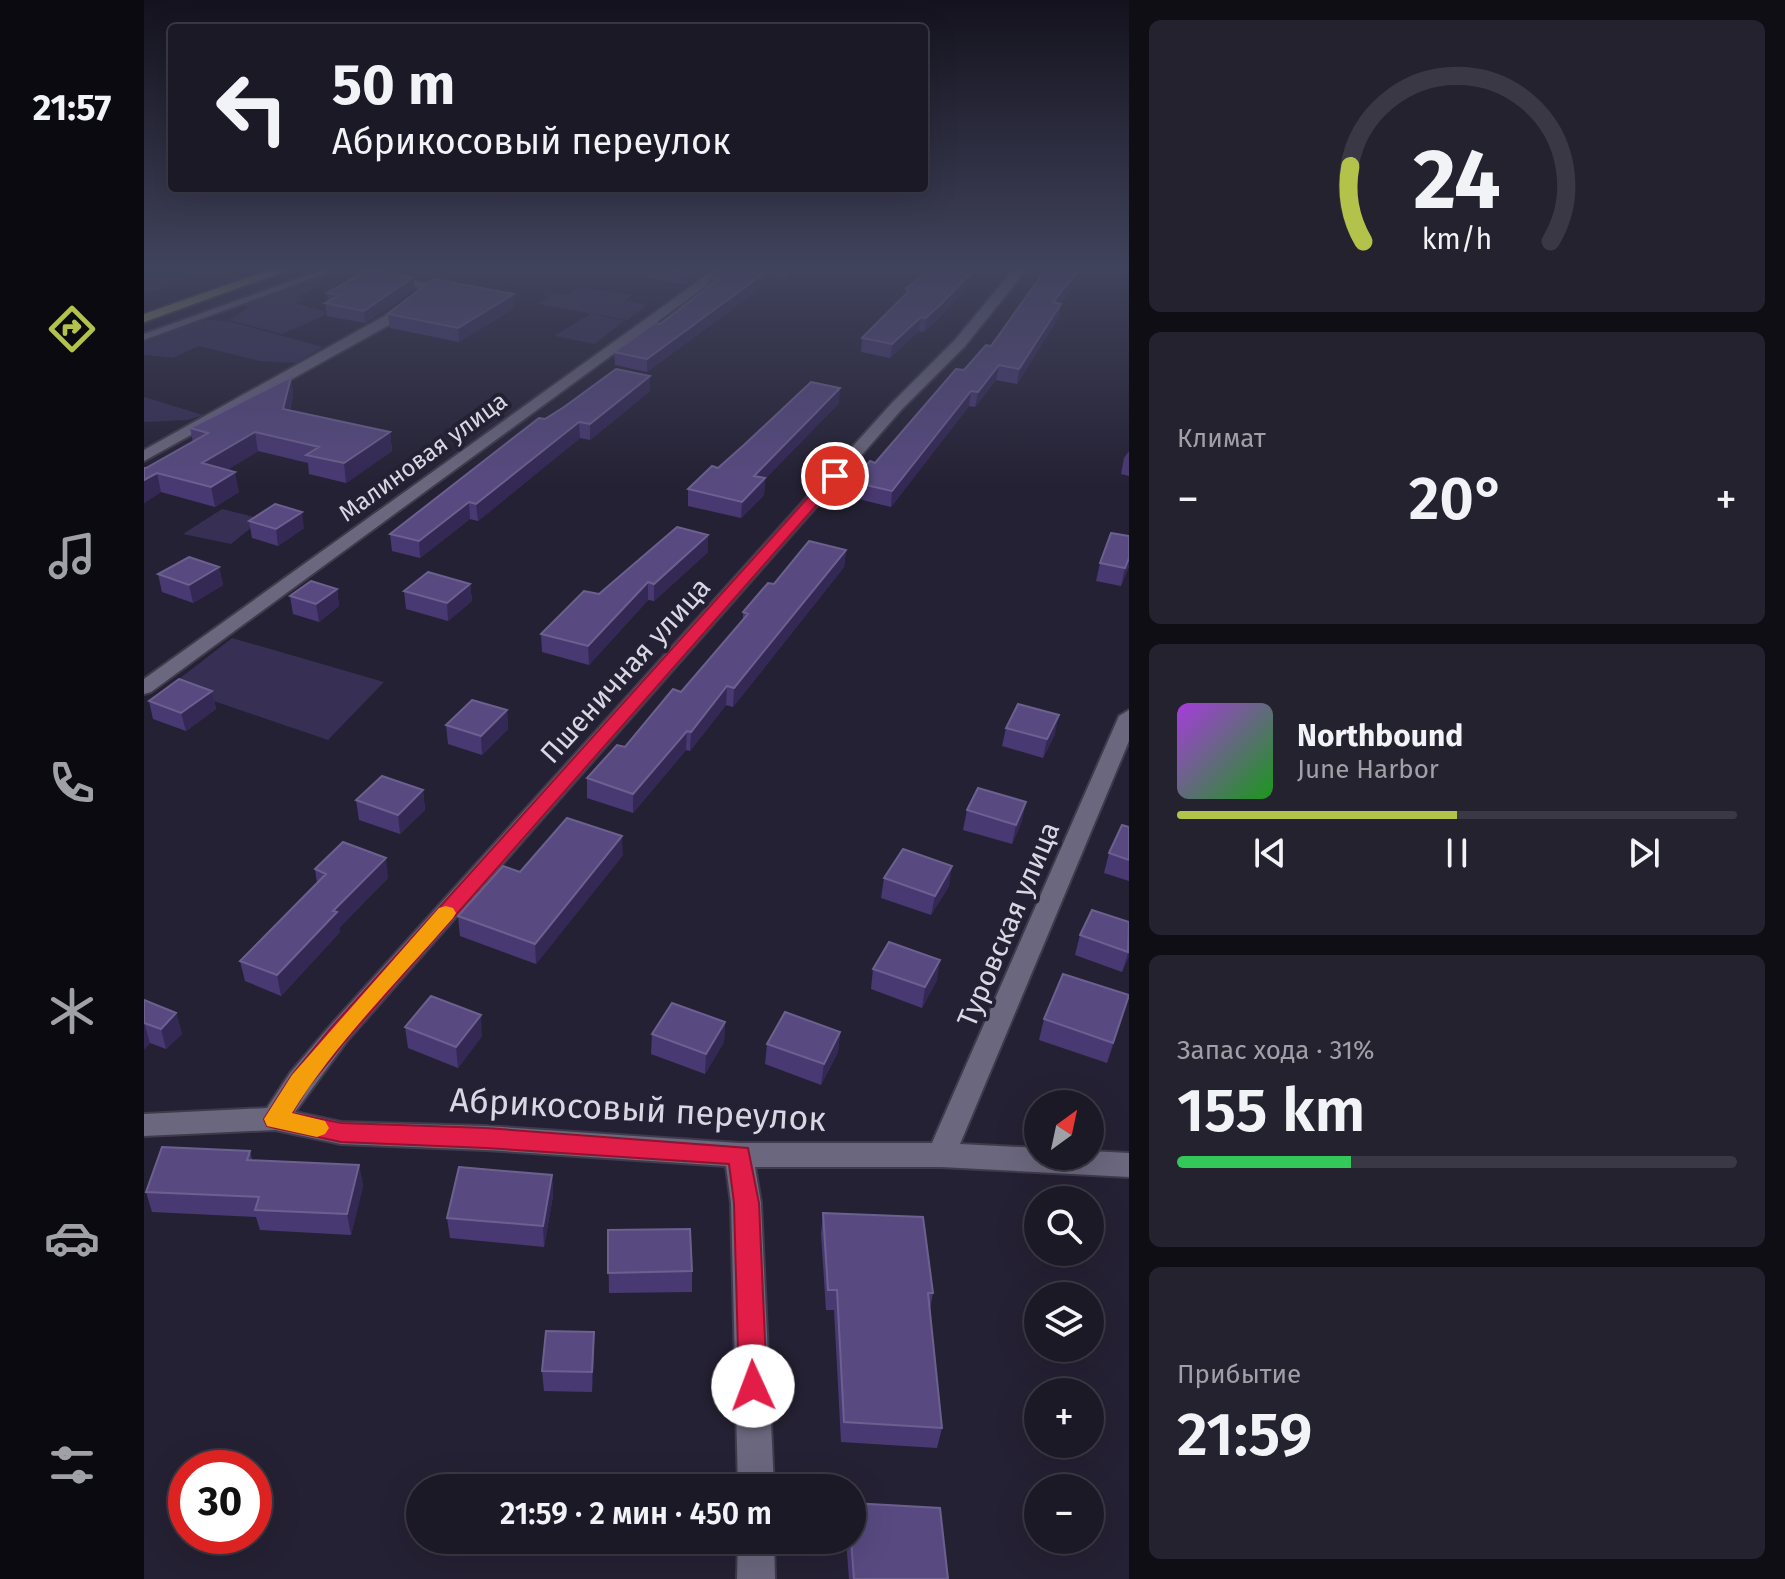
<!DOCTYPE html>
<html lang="ru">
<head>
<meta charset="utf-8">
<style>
  body { margin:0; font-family:"Fira Sans",sans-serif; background:#25222f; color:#f1f3f6; height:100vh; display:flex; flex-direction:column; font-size:30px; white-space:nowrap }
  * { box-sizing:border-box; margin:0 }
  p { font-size:26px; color:#a0a0a7 }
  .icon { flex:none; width:44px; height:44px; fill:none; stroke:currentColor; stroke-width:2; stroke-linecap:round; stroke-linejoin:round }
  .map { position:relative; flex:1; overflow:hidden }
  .details { display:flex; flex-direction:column; gap:20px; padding:20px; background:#0f0e15; width:656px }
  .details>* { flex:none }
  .hud { position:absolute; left:24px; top:24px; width:760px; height:168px; border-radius:8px; box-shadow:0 8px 32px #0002,0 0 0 2px #3a3844; background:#1c1927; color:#f1f3f6; overflow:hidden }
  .needle { width:52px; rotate:33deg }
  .controls { position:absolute; left:880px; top:1090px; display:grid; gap:16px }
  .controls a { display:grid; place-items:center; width:80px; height:80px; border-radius:50%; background:#1c1927; box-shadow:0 8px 32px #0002,0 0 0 2px #3a3844; font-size:40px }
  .speed { position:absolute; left:24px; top:1450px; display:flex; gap:16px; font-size:40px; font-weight:700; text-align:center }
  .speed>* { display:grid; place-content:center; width:104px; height:104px; border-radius:50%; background:#1c1927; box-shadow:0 8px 32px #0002,0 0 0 2px #3a3844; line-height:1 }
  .speed .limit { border:12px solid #d22; background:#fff; color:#111 }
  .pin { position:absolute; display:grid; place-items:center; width:68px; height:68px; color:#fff; margin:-34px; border:4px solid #fff; border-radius:50%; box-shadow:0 2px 8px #0007 }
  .me { position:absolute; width:88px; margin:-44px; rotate:358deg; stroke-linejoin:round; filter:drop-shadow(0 0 6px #0008) }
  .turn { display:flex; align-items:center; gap:28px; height:168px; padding:0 32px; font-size:36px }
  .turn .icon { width:104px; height:104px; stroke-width:2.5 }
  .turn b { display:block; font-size:56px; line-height:68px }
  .big { font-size:60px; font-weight:600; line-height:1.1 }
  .details .widget { flex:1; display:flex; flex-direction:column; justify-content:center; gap:12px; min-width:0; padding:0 28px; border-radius:12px; background:#25222f }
  .details .dial { align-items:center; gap:0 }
  .dial svg { height:208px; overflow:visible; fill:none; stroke:#3a3844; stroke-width:7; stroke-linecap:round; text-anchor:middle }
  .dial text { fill:#f1f3f6; stroke:none }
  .song { display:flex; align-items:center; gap:24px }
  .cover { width:96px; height:96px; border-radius:12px; background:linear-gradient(135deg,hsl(280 70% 55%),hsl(120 70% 35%)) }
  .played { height:8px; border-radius:4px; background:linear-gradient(90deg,#b3c24b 50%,#3a3844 50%) }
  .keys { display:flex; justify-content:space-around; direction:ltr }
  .heat { display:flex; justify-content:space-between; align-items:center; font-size:44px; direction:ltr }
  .charge { height:12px; border-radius:6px; background:linear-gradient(90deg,#34c759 31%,#3a3844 0) }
  .trip { position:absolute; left:262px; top:1474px; width:460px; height:80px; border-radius:40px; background:#1c1927; box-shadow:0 8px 32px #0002,0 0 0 2px #3a3844; font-weight:600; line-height:80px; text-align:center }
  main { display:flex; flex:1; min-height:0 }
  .dock { display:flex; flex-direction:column; width:144px; justify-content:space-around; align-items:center; background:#0b0a10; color:#a0a0a7 }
  .dock .icon { width:56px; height:56px }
  .dock .selected { color:#b3c24b }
  .dock b { font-size:36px; color:#f1f3f6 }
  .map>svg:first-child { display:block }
  .green { fill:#372f54 }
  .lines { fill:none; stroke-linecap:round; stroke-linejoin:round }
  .service-casing { stroke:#3f3b4b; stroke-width:4 }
  .minor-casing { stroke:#3f3b4b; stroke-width:4 }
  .trunk-casing { stroke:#3f3b4b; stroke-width:4 }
  .service { fill:#6b677e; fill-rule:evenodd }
  .minor { fill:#6b677e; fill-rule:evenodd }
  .trunk { fill:#8a9259; fill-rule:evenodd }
  .wall { fill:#493973 }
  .shaded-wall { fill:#342855 }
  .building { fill:#584a80; stroke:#6c608f; stroke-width:2 }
  .route { fill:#e11d48; stroke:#92132f; stroke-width:2 }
  .slow { fill:#f59e0b }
  .labels { text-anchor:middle; stroke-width:8; stroke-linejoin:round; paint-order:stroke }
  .far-street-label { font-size:24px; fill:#d9d7e4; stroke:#252134 }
  .street-label { font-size:28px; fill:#d9d7e4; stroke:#252134 }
  .near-street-label { font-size:34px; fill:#d9d7e4; stroke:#252134 }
</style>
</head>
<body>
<main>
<nav class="dock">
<b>21:57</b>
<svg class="icon selected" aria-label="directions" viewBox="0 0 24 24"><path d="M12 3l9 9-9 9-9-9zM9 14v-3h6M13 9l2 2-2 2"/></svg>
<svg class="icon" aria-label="music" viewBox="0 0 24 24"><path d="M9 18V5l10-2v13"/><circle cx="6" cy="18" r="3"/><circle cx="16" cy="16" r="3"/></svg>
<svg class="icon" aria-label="phone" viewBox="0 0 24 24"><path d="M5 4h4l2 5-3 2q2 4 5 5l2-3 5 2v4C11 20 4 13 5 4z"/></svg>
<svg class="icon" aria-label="climate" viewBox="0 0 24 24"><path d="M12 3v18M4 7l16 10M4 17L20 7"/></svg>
<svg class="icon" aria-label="car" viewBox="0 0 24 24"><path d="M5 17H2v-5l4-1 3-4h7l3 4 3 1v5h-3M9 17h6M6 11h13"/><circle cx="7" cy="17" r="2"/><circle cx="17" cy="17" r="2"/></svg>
<svg class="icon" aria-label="filters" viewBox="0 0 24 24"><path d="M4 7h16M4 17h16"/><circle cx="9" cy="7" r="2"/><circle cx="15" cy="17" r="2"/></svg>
</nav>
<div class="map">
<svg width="985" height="1579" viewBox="0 0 985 1579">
  <rect width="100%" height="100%" fill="#252134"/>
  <path class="green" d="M80,266L79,267L0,294V273Z
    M168,277L185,281L154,297L160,300L150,303L182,312L179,316L138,334L85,320L105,307L97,305L100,302Z
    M437,287L487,295L481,301L503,305L483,320L394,304L409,293L422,295Z
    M447,314L480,321L451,344L410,336Z
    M66,320L83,321L179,347L152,363L115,361L55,346L29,358L0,355V340L47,323Z
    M0,397L59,415L44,420L0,422Z
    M78,509L118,519L87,544L39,534Z
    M88,638L240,682L184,740L26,686Z"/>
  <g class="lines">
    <defs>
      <path id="service" d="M0,265H52L48,267L0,268Z
        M192,265H204L0,340V334Z"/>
      <path id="minor" d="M199,265H220L292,287L286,291Z
        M577,265H591L7,692L0,694V679Z
        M873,265H886L821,346L758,409L203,1041L151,1112L197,1122L342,1126L595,1143H788L975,716L985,710V741L816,1144L894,1148V1156H946V1151L985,1153V1177L797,1167H611L617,1203L630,1488H594L587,1203L582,1166L342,1150L197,1144L131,1130L0,1136V1114L123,1108L146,1073L185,1027L748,403L811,340Z
        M269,297L275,301L254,320L0,461V450L244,314Z
        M594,1540H630L631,1579H593Z"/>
      <path id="trunk" d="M140,265H158L0,322V314Z"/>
    </defs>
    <use href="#service" class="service-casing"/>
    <use href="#minor" class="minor-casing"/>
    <use href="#trunk" class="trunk-casing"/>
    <use href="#service" class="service"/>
    <use href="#minor" class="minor"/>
    <use href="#trunk" class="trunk"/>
  </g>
  <path class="wall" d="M498,265H571L544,285L498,277Z
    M580,265H659L642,280L630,278L503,372L471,365L470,352L516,324L564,287V277Z
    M790,265H838L824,279L823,287L796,317L780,332L775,331L746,358L717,352L718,338L761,296L762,289Z
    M905,265H947L916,304L915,317L873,384L852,380L831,407L825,406L747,507L706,497L708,482L731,463L820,370L847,346Z
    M271,289L221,323L183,316L181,303L184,301L183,293Z
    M370,308L315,342L246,328L244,314Z
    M506,376V391L446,440L436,438L334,521L326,519L276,558L248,551L246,534L401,419Z
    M147,377L149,395L146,410L246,432L248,451L202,483L165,474L164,463L114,451L83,470L95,492L71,507L17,492L0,503V468H2L49,442L46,428Z
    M695,403L621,479L620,495L597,518L544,506V489L574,468Z
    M985,451V476L977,474L980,458Z
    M105,521L160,528L134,546L108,538Z
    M564,535V552L510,601L504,600L445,665L398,652L397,634L455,594Z
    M985,536V566L977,586L952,581L956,563Z
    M702,550L700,567L589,707L582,705L546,751L542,750L489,813L443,798V778L481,747L537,692L599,619V612L630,584Z
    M75,567L79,585L49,603L18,592L14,574Z
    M326,584L328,601L304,621L262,609L260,591Z
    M193,589L195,606L175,622L149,614L146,596Z
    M68,691L72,709L42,731L9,719L5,701Z
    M363,710L364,729L338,755L304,744L302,725Z
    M862,728L911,734L899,758L858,746Z
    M279,790L281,810L256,834L215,820L212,800Z
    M823,810L878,821L868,844L819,830Z
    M985,827V881L960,873L965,853Z
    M479,855L392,964L316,936L314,916Z
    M171,869L244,878L195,928L196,932L137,996L101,981L96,961L173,883Z
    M740,878L805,886L787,915L737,898Z
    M985,922V956L978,972L931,955L936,935Z
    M729,969L793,980L778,1008L727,989Z
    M0,1000L32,1013L38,1034L22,1049L6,1043L0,1049Z
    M979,1016L963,1063L895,1040L900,1019Z
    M581,1022L580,1042L561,1074L507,1054L508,1034Z
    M261,1027L338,1036L314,1068L264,1048Z
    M696,1032L694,1052L677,1085L621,1064L623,1044Z
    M106,1151L108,1160L215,1165L219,1186L207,1235L116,1230L112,1217L8,1212L2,1192Z
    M408,1175L409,1196L400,1247L306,1238L303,1218Z
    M679,1213L789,1293L786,1309L798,1428L793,1448L697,1442L690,1310H682L677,1234Z
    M464,1230L548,1271V1292L465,1293Z
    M450,1352L448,1392L400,1391L398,1371Z
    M702,1540H708L804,1579H705Z"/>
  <path class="shaded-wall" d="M555,265H571L544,285V273Z
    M646,265H659L642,280L643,268Z
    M827,265H838L824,279L823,287L796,317L780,332L782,318L818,274Z
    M939,265H947L907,316L909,302Z
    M630,266V278L503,372V359Z
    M269,277L271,289L221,323L220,311Z
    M370,294V308L315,342L314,328Z
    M917,304L915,317L873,384L875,369Z
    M777,317L775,331L746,358L748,344Z
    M855,365L852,380L831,407L834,392Z
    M506,376V391L446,440V424Z
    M147,377L149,395L142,427L139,409Z
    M696,388L695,403L621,479L620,495L597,518L598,502L610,476Z
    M827,391L825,406L747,507L748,491Z
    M435,422L436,438L334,521L332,504Z
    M111,432L114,451L62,483L58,463Z
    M246,432L248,451L202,483L200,463Z
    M91,472L95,492L71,507L67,487Z
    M13,473L17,492L0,503V480Z
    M325,502L326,519L276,558L275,541Z
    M158,512L160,528L134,546L132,529Z
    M564,535V552L510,601V584Z
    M702,550L700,567L589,707L590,688Z
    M985,558V566L977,586L981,568Z
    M75,567L79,585L49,603L45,585Z
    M504,582V600L445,665L444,646Z
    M326,584L328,601L304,621L303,603Z
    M193,589L195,606L175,622L172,604Z
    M583,686L582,705L546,751L547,732Z
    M68,691L72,709L42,731L37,713Z
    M363,710L364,729L338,755L337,736Z
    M915,715L911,734L899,758L903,739Z
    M543,731L542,750L489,813V794Z
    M279,790L281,810L256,834L254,815Z
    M882,802L878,821L868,844L872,825Z
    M478,836L479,855L392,964L391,944Z
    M242,858L244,878L195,928L196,932L137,996L133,975L189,911Z
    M808,866L805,886L787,915L791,896Z
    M985,950V956L978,972Z
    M796,960L793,980L778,1008L781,987Z
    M985,997L979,1016L963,1063L969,1043Z
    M32,1013L38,1034L22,1049L17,1029Z
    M337,1015L338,1036L314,1068L312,1047Z
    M0,1022L6,1043L0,1049Z
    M581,1022L580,1042L561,1074L562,1054Z
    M696,1032L694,1052L677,1085L680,1064Z
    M215,1165L219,1186L207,1235L203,1214Z
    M408,1175L409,1196L400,1247L399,1226Z
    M450,1332V1352L448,1392V1372Z"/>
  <path class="building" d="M500,265H555L544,273Z
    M580,265H646L643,268L630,266L503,359L470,352L511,323L516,324L575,279L564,277Z
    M790,265H827L818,274L825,275L797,304L782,318L777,317L748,344L718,338L765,291L762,289Z
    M905,265H939L909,302L917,304L875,369L855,365L834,392L827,391L748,491L708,482L726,461L731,463L812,369L820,370L842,345L847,346Z
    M224,270L269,277L220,311L181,303L196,295L183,293Z
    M289,279L370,294L314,328L244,314Z
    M472,369L506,376L446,424L435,422L332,504L325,502L275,541L246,534L395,418L401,419L420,407Z
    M147,377L139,409L246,432L200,463L162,455L175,447L111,432L58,463L91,472L67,487L13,473L0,480V468H2L64,433L46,428Z
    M667,382L696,388L610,476L621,478L598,502L544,489L568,466L574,468L601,444Z
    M131,504L158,512L132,529L105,521Z
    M533,527L564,535L510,584L504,582L444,646L397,634L440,591L455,594Z
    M967,533L985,536V558L981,568L956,563Z
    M665,541L702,550L590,688L583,686L547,732L543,731L489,794L443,778L473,745L481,747L529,689L537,692L604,614L599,612L624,583L630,584Z
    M45,557L75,567L45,585L14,574Z
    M284,572L326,584L303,603L260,591Z
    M167,581L193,589L172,604L146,596Z
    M35,679L68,691L37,713L5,701Z
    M328,700L363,710L337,736L302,725Z
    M874,704L915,715L903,739L862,728Z
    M238,776L279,790L254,815L212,800Z
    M834,788L882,802L872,825L823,810Z
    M423,818L478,836L391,944L314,916L359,866L376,872Z
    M978,825L985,827V860L965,853Z
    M199,842L242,858L189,911L193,912L133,975L96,961L182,874L171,869Z
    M759,849L808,866L791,896L740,878Z
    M948,910L985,922L984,952L936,935Z
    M745,942L796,960L781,987L729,969Z
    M919,974L985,995L969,1043L900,1019Z
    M287,996L337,1015L312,1047L261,1027Z
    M0,1000L32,1013L17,1029L0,1023Z
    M528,1003L581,1022L562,1054L508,1034Z
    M641,1012L696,1032L680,1064L623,1044Z
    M18,1147L106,1151L103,1160L215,1165L203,1214L111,1210L115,1197L2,1192Z
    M315,1167L408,1175L399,1226L303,1218Z
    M679,1213L779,1217L789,1293H784L798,1428L700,1422L693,1290H684Z
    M546,1229L548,1271L464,1273V1230Z
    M402,1331L450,1332L448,1372L398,1371Z
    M708,1503L796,1508L804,1579H710L707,1540Z"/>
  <linearGradient id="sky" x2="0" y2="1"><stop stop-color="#14121d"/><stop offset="0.55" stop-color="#40435c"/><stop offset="1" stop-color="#40435c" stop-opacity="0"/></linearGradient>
  <rect width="985" height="486" fill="url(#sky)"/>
  <path class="route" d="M686,473L698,476L202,1040L164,1087L148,1113L197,1123L342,1128L604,1148L615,1203L623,1386L619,1396L609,1399L599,1396L595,1386L590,1203L585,1164L342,1148L197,1142L131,1128L123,1126L120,1119L148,1075L187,1028Z"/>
  <path class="slow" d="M302,906L309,908L312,913L309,918C254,981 192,1042 148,1113L181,1121L185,1128L181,1134L173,1137L123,1126L120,1119L148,1075L295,908Z"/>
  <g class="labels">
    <g class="far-street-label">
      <text transform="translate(279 457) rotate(-36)" y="8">Малиновая улица</text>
    </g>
    <g class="street-label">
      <text transform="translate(481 670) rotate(-48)" y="10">Пшеничная улица</text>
      <text transform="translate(864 924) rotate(-67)" y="10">Туровская улица</text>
    </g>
    <g class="near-street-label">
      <text transform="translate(494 1109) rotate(3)" y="12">Абрикосовый переулок</text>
    </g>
  </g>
</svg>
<div class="controls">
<a><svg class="needle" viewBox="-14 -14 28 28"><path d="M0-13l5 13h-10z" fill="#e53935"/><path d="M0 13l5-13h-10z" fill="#a0a0a7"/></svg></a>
<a><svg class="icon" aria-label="search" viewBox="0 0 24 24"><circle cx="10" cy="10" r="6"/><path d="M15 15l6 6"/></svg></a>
<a><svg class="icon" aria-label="layers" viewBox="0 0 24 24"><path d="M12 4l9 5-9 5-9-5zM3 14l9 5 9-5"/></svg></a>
<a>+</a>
<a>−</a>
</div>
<div class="speed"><div class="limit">30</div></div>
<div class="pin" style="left:691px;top:476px;background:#d93025"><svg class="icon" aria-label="arrive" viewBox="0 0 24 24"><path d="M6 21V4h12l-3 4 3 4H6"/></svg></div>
<svg class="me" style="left:609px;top:1386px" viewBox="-20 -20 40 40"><circle r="19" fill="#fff"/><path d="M0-13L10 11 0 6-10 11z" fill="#e11d48"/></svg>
<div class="trip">21:59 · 2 мин · 450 m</div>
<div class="hud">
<div class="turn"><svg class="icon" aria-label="left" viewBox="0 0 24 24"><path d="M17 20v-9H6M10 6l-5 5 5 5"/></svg><div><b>50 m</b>Абрикосовый переулок</div></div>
</div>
</div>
<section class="details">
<div class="widget dial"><svg viewBox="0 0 100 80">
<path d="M14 69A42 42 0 1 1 86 69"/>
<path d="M14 69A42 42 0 0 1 9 40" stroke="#b3c24b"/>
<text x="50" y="56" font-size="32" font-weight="700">24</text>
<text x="50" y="72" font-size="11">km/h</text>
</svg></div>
<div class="widget"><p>Климат</p>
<div class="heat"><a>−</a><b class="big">20°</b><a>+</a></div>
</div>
<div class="widget">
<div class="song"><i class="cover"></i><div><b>Northbound</b><p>June Harbor</p></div></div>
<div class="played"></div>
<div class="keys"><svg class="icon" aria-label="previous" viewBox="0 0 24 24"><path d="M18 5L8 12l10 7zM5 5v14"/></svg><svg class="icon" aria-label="pause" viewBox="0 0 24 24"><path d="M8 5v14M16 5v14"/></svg><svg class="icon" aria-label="next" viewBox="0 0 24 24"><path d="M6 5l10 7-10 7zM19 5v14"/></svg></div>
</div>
<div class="widget"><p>Запас хода · 31%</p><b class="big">155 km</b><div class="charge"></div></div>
<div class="widget"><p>Прибытие</p><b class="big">21:59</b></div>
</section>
</main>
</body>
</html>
